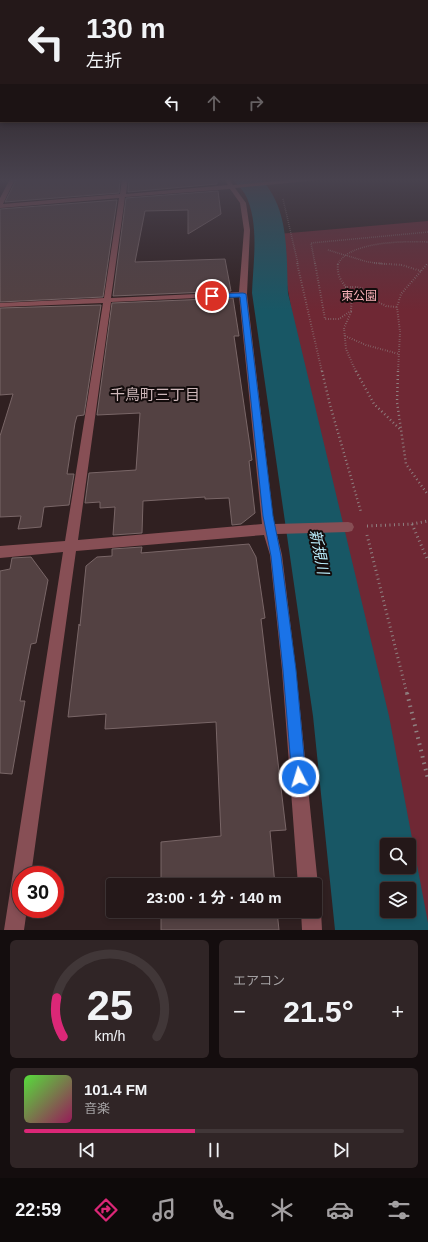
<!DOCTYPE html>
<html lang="ja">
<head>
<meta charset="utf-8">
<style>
  body { margin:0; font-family:Helvetica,"Noto Sans JP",sans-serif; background:#302526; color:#f1f3f6; height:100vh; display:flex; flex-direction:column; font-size:15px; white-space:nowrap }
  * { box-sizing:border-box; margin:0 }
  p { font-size:13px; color:#a3a0a2 }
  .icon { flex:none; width:22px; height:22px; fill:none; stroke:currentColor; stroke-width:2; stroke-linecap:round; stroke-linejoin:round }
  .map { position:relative; height:930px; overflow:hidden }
  .details { display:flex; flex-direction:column; gap:10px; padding:10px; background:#140d0e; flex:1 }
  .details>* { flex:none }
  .guide { position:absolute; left:0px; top:0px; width:428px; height:122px; box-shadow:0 2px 6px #0003,0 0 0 1px #413738; background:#241819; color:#f1f3f6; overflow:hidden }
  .controls { position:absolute; left:380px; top:838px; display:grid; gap:8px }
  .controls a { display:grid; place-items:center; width:36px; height:36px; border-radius:4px; background:#241819; box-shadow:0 2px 6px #0003,0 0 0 1px #413738; font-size:20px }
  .speed { position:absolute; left:12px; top:866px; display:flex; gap:8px; font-size:20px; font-weight:700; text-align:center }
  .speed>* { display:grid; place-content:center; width:52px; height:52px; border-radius:50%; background:#241819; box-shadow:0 2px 6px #0003,0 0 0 1px #413738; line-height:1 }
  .speed .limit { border:6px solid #d22; background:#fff; color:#111 }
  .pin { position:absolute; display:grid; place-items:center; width:34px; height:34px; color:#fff; margin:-17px; border:2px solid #fff; border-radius:50%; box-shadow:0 1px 4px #0007 }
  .me { position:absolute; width:44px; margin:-22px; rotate:355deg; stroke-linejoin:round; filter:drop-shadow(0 0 3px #0008) }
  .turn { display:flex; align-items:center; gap:14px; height:84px; padding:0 20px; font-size:18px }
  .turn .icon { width:52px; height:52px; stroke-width:2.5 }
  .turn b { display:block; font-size:28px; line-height:34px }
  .lanes { display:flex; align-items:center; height:38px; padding:0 20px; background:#0003; justify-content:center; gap:20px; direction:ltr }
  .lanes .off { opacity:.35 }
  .big { font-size:30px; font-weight:700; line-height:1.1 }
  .details .widget { flex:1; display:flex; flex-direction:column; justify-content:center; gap:6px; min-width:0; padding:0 14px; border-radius:6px; background:#302526 }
  .details .dial { align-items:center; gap:0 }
  .dial svg { height:104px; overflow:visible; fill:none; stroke:#413738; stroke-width:7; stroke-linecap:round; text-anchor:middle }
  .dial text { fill:#f1f3f6; stroke:none }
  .song { display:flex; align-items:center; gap:12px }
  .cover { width:48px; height:48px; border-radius:6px; background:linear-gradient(135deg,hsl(110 70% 55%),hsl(330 70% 35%)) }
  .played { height:4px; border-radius:2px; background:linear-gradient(90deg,#db2777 45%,#413738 45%) }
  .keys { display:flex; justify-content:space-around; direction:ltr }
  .heat { display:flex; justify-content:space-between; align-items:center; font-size:22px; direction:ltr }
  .details .tiles { flex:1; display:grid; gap:10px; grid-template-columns:1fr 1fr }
  .widget:last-child { grid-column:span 2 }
  .trip { position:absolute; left:106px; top:878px; width:216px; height:40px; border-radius:4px; background:#241819; box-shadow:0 2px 6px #0003,0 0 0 1px #413738; font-weight:700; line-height:40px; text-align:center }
  .tabs { display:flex; height:64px; justify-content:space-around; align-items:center; background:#0e0a0a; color:#a3a0a2 }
  .tabs .icon { width:28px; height:28px }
  .tabs .active { color:#db2777 }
  .tabs b { font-size:18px; color:#f1f3f6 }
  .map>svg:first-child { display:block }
  .green { fill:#6f2834 }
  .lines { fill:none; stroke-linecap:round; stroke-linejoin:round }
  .river { fill:#185765; fill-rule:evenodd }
  .building { fill:#534142; stroke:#796667 }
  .path-far4 { stroke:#8f8081; stroke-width:1.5; stroke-dasharray:0.5 1.5; stroke-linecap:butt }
  .path-far3 { stroke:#8f8081; stroke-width:2; stroke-dasharray:0.5 2; stroke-linecap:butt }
  .path-far2 { stroke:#8f8081; stroke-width:2.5; stroke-dasharray:1 3; stroke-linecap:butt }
  .path-far1 { stroke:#8f8081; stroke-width:3; stroke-dasharray:1 3.5; stroke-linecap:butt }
  .path { stroke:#8f8081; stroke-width:4; stroke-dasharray:1.5 5; stroke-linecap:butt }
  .minor { fill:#874f55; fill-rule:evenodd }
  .route { fill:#1a73e8; stroke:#114b97 }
  .labels { text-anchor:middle; stroke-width:4; stroke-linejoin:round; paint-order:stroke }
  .far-park-label { font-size:12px; fill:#f7b0b7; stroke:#130c0c }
  .neighbourhood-label { font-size:15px; fill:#ceb8ba; stroke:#130c0c }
  .water-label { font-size:15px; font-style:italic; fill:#b7eaf8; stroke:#130c0c }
</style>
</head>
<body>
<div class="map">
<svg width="428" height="930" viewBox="0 0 428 930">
  <rect width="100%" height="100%" fill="#302021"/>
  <path class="green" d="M428,221V930H426L402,809L344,552L313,432L278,234Z"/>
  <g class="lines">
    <path class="river" d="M233,179H261C290,209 286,255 288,293L389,716L428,923V930H335L313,716L252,293C253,262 260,223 245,194C242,189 237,185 233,179ZM387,845H409V867H387ZM387,889H409V911H387Z"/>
  </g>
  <path class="building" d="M19,179H120L119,193L5,202L16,180Z
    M129,179H217V184L128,192Z
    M218,191L221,214L188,234V210L145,211L135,262L225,259L231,291L113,296L126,198Z
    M117,200L103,297L0,302V209Z
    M233,298L239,336H234L252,460L249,461L255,513L241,524L232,525L229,498L205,499V497L143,501L142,533L113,535L115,507L100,508V502L85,503L89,473L136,470L140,413L97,415L112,303Z
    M101,305L84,415L77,416L75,423L67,474H74L69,505L44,507L41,527L18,529L21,516L0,517V436L13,394L0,395V308Z
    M249,544L256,557L265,618L261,619L286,830L270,831L275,885H161V842L221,836L216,722L105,729L106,714L68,717L79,624L80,626L86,566L97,557L112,556V549L142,547L141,553Z
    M31,557L48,580L36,643L31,644L20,701H25L12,774L0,773V571L10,569L12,558Z
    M161,911H277L279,930H161Z"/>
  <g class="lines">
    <path class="path-far4" d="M283,199L298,264
      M328,250L368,262L385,264
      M315,264L311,243L428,232
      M338,264C349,241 406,241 428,242"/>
    <path class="path-far3" d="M297,263L322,372
      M315,263L325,319H339L351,311C351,307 352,302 351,298C347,283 336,282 338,263
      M374,263L402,265L421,271
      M345,287H357L364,289L371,298L386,306L397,307
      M351,312L344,328L346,349L356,372
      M345,336L366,345L399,354
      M398,372L400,332L397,307L401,294L428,263"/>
    <path class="path-far2" d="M322,371L330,405L361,512
      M356,371L374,404L401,430
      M398,371L397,402L406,464L428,495"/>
    <path class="path-far1" d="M412,524L428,561
      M367,526L412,524L428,521
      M367,535L407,694"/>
    <path class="path" d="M407,693L428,779"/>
    <path class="minor" d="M10,179H15L3,204L120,194L122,179H128L126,194L228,185L224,179H229L233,185L300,179H328L235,188L246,203L250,230L247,294L274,524L348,522L352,523L354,527L352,531L348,532L277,534L282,555L296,670L318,885L315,891V885H298L282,670L270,555L264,535L76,551L31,875H21V909H27L24,930H4L63,552L0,558V546L65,541L103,303L0,307V303L104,298L119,198L0,208V198ZM230,189L240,203L244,230L239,292L111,298L125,197ZM239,296L262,524L78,540L111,302Z
      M315,903L318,904L321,911L322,930H302L301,911H315Z"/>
  </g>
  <linearGradient id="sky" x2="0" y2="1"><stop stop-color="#1a1212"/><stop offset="0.58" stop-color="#48424e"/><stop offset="1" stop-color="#48424e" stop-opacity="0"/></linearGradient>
  <rect width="428" height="310" fill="url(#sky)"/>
  <path class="route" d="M243,293L246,294L273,516L281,556L296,670L306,777L304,782L299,784L294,782L292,777L283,670L271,556L263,516L240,297L212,298L209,296L212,294Z"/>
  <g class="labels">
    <g class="far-park-label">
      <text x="359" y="300">東公園</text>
    </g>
    <g class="neighbourhood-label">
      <text x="155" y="400">千鳥町三丁目</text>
    </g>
    <g class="water-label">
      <text transform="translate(319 552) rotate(79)" y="5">新規川</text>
    </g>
  </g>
</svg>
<div class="controls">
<a><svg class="icon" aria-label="search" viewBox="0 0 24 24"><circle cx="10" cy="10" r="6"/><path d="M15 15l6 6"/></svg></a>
<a><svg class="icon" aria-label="layers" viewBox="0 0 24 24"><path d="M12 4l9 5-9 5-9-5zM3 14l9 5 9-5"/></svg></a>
</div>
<div class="speed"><div class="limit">30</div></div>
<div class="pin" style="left:212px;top:296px;background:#d93025"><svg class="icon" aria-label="arrive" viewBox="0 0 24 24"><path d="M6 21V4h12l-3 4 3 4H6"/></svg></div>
<svg class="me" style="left:299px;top:777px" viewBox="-20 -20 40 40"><circle r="17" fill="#1a73e8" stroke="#fff" stroke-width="3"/><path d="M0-11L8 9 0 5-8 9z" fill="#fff"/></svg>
<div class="trip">23:00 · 1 分 · 140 m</div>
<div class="guide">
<div class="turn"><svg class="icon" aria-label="left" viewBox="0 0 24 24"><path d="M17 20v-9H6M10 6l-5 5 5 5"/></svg><div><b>130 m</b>左折</div></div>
<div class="lanes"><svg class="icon" aria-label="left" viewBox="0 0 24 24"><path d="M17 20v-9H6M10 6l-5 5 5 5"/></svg><svg class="icon off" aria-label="ahead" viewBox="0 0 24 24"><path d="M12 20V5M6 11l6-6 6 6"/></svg><svg class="icon off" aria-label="right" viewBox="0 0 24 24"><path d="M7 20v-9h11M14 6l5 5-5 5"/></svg></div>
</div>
</div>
<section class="details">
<div class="tiles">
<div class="widget dial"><svg viewBox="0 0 100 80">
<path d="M14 69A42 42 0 1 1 86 69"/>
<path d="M14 69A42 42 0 0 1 9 39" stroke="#db2777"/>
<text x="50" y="56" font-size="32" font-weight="700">25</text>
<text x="50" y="72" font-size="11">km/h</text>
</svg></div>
<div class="widget"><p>エアコン</p>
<div class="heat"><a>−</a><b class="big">21.5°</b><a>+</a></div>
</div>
<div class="widget">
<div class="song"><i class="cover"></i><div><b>101.4 FM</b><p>音楽</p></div></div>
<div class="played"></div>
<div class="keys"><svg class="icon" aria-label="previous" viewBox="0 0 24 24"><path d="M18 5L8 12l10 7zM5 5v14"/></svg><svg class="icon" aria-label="pause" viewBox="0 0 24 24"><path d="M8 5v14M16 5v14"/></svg><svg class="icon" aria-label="next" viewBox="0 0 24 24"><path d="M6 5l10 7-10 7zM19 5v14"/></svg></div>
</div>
</div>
</section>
<nav class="tabs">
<b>22:59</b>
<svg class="icon active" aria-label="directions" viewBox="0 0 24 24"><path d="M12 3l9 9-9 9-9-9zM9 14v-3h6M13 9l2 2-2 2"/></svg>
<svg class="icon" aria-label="music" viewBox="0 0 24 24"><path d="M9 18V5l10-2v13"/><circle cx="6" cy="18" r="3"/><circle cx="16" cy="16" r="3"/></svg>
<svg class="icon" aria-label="phone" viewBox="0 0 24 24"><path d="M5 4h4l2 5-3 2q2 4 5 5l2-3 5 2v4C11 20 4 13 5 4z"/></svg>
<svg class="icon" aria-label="climate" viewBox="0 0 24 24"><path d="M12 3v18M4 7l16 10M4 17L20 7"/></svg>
<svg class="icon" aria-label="car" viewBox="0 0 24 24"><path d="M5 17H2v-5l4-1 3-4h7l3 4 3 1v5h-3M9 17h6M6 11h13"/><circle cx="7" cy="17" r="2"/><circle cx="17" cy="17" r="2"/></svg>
<svg class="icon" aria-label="filters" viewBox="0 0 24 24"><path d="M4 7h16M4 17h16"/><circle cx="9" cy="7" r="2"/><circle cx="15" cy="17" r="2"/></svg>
</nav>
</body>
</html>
